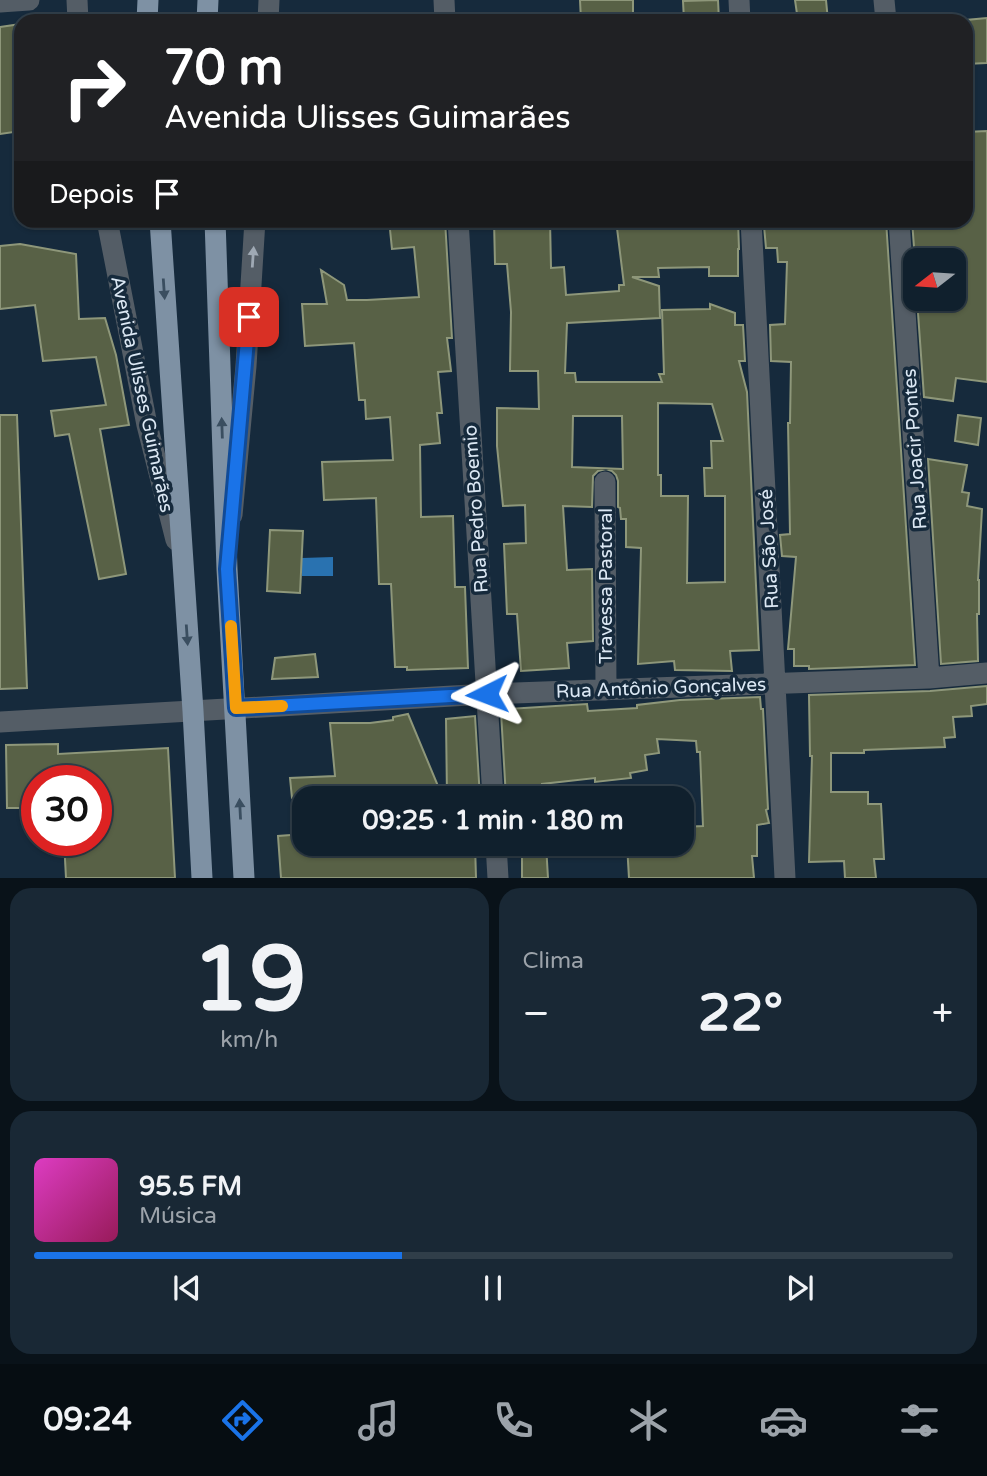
<!DOCTYPE html>
<html lang="pt">
<head>
<meta charset="utf-8">
<style>
  body { margin:0; font-family:"Varela Round",sans-serif; background:#192835; color:#f1f3f6; height:100vh; display:flex; flex-direction:column; font-size:26px; white-space:nowrap }
  * { box-sizing:border-box; margin:0 }
  p { font-size:23px; color:#9ca3aa }
  .icon { flex:none; width:38px; height:38px; fill:none; stroke:currentColor; stroke-width:2; stroke-linecap:round; stroke-linejoin:round }
  .map { position:relative; height:878px; overflow:hidden }
  .drawer { display:flex; flex-direction:column; gap:10px; padding:10px; background:#091219; flex:1 }
  .drawer>* { flex:none }
  .top-card { position:absolute; left:14px; top:14px; width:959px; height:214px; border-radius:21px; box-shadow:0 2px 5px #0004,0 0 0 2px #303e49; background:#202124; color:#fff; overflow:hidden }
  .needle { width:46px; rotate:253deg }
  .buttons { position:absolute; left:903px; top:248px; display:grid; gap:14px }
  .buttons a { display:grid; place-items:center; width:63px; height:63px; border-radius:14px; background:#10202d; box-shadow:0 2px 5px #0004,0 0 0 2px #303e49; font-size:35px }
  .speed { position:absolute; left:21px; top:765px; display:flex; gap:14px; font-size:35px; font-weight:700; text-align:center }
  .speed>* { display:grid; place-content:center; width:91px; height:91px; border-radius:50%; background:#10202d; box-shadow:0 2px 5px #0004,0 0 0 2px #303e49; line-height:1 }
  .speed .limit { border:10px solid #d22; background:#fff; color:#111 }
  .pin { position:absolute; display:grid; place-items:center; width:60px; height:60px; color:#fff; margin:-30px; border-radius:14px; box-shadow:0 4px 10px #0006 }
  .me { position:absolute; width:77px; margin:-38px; rotate:267deg; stroke-linejoin:round; filter:drop-shadow(0 0 5px #0008) }
  .turn { display:flex; align-items:center; gap:24px; height:147px; padding:0 35px; font-size:32px }
  .turn .icon { width:91px; height:91px; stroke-width:2.5 }
  .turn b { display:block; font-size:49px; line-height:60px }
  .then { display:flex; align-items:center; height:66px; padding:0 35px; background:#0003; gap:14px; font-size:26px }
  .big { font-size:52px; font-weight:700; line-height:1.1 }
  .drawer .tile { flex:1; display:flex; flex-direction:column; justify-content:center; gap:10px; min-width:0; padding:0 24px; border-radius:21px; background:#192835 }
  .drawer .dial { align-items:center; gap:0 }
  .dial b { font-size:91px; line-height:1 }
  .song { display:flex; align-items:center; gap:21px }
  .cover { width:84px; height:84px; border-radius:10px; background:linear-gradient(135deg,hsl(310 70% 55%),hsl(330 70% 35%)) }
  .played { height:7px; border-radius:4px; background:linear-gradient(90deg,#1a73e8 40%,#303e49 40%) }
  .keys { display:flex; justify-content:space-around; direction:ltr }
  .heat { display:flex; justify-content:space-between; align-items:center; font-size:38px; direction:ltr }
  .drawer .tiles { flex:1; display:grid; gap:10px; grid-template-columns:1fr 1fr }
  .tile:last-child { grid-column:span 2 }
  .trip { position:absolute; left:292px; top:786px; width:402px; height:70px; border-radius:21px; background:#10202d; box-shadow:0 2px 5px #0004,0 0 0 2px #303e49; font-weight:700; line-height:70px; text-align:center }
  .menu { display:flex; height:112px; justify-content:space-around; align-items:center; background:#060d12; color:#9ca3aa }
  .menu .icon { width:49px; height:49px }
  .menu .active { color:#1a73e8 }
  .menu b { font-size:32px; color:#f1f3f6 }
  .map>svg:first-child { display:block }
  .water { fill:#2972b0 }
  .building { fill:#586146; stroke:#8e977a; stroke-width:2; fill-rule:evenodd }
  .lines { fill:none; stroke-linecap:round; stroke-linejoin:round }
  .minor { stroke:#545d66; stroke-width:21 }
  .major { stroke:#7e91a4; stroke-width:21 }
  .oneway { fill:#9fa9b4 }
  .oneway2 { fill:#3a4e60 }
  .route-casing { stroke:#114b97; stroke-width:18 }
  .route { stroke:#1a73e8; stroke-width:12 }
  .slow { stroke:#f59e0b; stroke-width:12 }
  .labels { text-anchor:middle; stroke-width:7; stroke-linejoin:round; paint-order:stroke }
  .street-label { font-size:19px; fill:#dce8f4; stroke:#162a3c }
</style>
</head>
<body>
<div class="map">
<svg width="987" height="878" viewBox="0 0 987 878">
  <rect width="100%" height="100%" fill="#162a3c"/>
  <path class="water" d="M333,557V576H302V558Z"/>
  <path class="building" d="M580,0H633V21H581Z
    M718,0L719,21H684L683,1Z
    M795,0H826L828,21H798Z
    M987,18V63L966,64V20Z
    M21,24V131L0,134V27Z
    M987,131V382L956,378L953,401L924,397L917,299H954V261H915L912,220H966V132Z
    M389,220H445L452,338H447L451,371L438,372L442,413H437L440,443L420,445L421,517L453,516L455,587H465L468,668L407,670V667H395L391,584H379L376,498L324,500L322,462L393,460L390,417L366,419L365,400H359L354,343L305,346L302,304H327L321,270L344,285L347,300H367L419,297L414,247L392,249Z
    M494,220H550L551,268L564,267L566,295L619,291V285H624L616,220H738L739,249H738V276H709V267L658,268L659,277H632L659,286L660,318L567,323L565,373H575L576,382H662L659,374H664L662,310L710,309V304L735,313V325H743L745,361H739L747,392L759,650L730,651L732,671L675,670L674,661L638,664L641,548L626,547V519H621L620,508L618,507V481L616,475L612,471L606,469L598,471L593,476L592,507L563,506L567,570L592,569L593,641L567,643L569,668L521,671L517,614H507L504,544L526,543L525,505L503,506L497,446V408L539,409L538,371H510L511,312L507,264H495ZM658,403L712,404L723,441H711L712,468H704L705,496H725V582L687,583L688,496H661V475H658ZM573,416H622L623,469L572,467Z
    M800,220H886L915,665L809,669V666H794V649H788L796,557L782,556L780,535L790,534L788,423H790L791,362L771,361L770,325L785,324L787,262H778L777,248H766L764,226Z
    M20,244L76,254L79,319L105,318L116,355L129,425L100,429L126,574L99,579L69,434L55,436L51,411L106,405L96,357L43,361L35,305L0,309V246Z
    M0,415H17L27,688L0,689Z
    M958,415L981,418L978,445L955,441Z
    M928,459L967,465L962,492L969,493L967,506L982,509L978,580H979V614H977L978,661L941,664Z
    M270,530L303,531L300,593L267,591Z
    M315,654L318,677L272,679L275,658Z
    M987,686V704L971,706L972,716L953,717L955,737L944,738L945,747L864,750V753H831V792H868V804H881L884,859H874L876,878H845L844,861L809,862L812,756H810L809,695L930,691Z
    M760,697L761,709H763L768,809L766,810L769,823L757,825V856H752L754,878H629L627,844H682V827L703,826L700,752H697L696,741L657,739L659,753L645,755L647,770L630,773L631,778L595,782V778L542,784L543,798H506L501,712H508V709L587,704L588,711L637,708V705L680,700Z
    M408,714L443,798H395L394,791L348,798H292L290,778L335,776L330,723H370L393,720V717Z
    M475,716L480,798H447L446,719Z
    M58,744V754L168,748L175,878H66L64,840H96V780H37V808H7L6,745Z
    M304,834V844H475L476,878H281L278,836Z
    M522,844H546L548,878H522Z"/>
  <g class="lines">
    <path class="minor" d="M77,0L78,21
      M444,0L445,21
      M739,0L740,21
      M884,0L886,21
      M0,2L29,0
      M268,21L269,0
      M107,220L147,425L176,540
      M458,220L493,798
      M751,220L785,878
      M899,220L929,678
      M605,482L606,690
      M232,515L246,366L255,220
      M0,722L487,694L929,678L987,673
      M496,844L498,878"/>
    <path class="major" d="M147,21L148,0
      M207,21L208,0
      M160,220L193,711L202,878
      M215,220L227,569L244,878"/>
  </g>
  <defs><path id="oneway-solid" d="M-6-.8H1V-3.2L6.5 0L1 3.2V.8H-6Z" transform="scale(1.75)"/></defs>
  <use class="oneway" href="#oneway-solid" transform="translate(253 257) rotate(-86)"/>
  <g class="oneway2">
    <use href="#oneway-solid" transform="translate(164 289) rotate(86)"/>
    <use href="#oneway-solid" transform="translate(222 428) rotate(-92)"/>
    <use href="#oneway-solid" transform="translate(187 635) rotate(86)"/>
    <use href="#oneway-solid" transform="translate(240 809) rotate(-93)"/>
  </g>
  <g class="lines">
    <defs>
      <path id="route" d="M249,317L227,569L236,708L487,694"/>
    </defs>
    <use href="#route" class="route-casing"/>
    <use href="#route" class="route"/>
    <path class="slow" d="M231,626L236,708L282,706"/>
  </g>
  <g class="labels">
    <g class="street-label">
      <text transform="translate(143 394) rotate(78)" y="7">Avenida Ulisses Guimarães</text>
      <text transform="translate(914 449) rotate(-94)" y="7">Rua Joacir Pontes</text>
      <text transform="translate(475 509) rotate(-94)" y="7">Rua Pedro Boemio</text>
      <text transform="translate(768 549) rotate(-93)" y="7">Rua São José</text>
      <text transform="translate(605 586) rotate(-90)" y="7">Travessa Pastoral</text>
      <text transform="translate(661 687) rotate(-2)" y="7">Rua Antônio Gonçalves</text>
    </g>
  </g>
</svg>
<div class="buttons">
<a><svg class="needle" viewBox="-14 -14 28 28"><path d="M0-13l5 13h-10z" fill="#e53935"/><path d="M0 13l5-13h-10z" fill="#9ca3aa"/></svg></a>
</div>
<div class="speed"><div class="limit">30</div></div>
<div class="pin" style="left:249px;top:317px;background:#d93025"><svg class="icon" aria-label="arrive" viewBox="0 0 24 24"><path d="M6 21V4h12l-3 4 3 4H6"/></svg></div>
<svg class="me" style="left:487px;top:694px" viewBox="-20 -20 40 40"><path d="M0-17L14 15 0 8-14 15z" fill="#1a73e8" stroke="#fff" stroke-width="4"/></svg>
<div class="trip">09:25 · 1 min · 180 m</div>
<div class="top-card">
<div class="turn"><svg class="icon" aria-label="right" viewBox="0 0 24 24"><path d="M7 20v-9h11M14 6l5 5-5 5"/></svg><div><b>70 m</b>Avenida Ulisses Guimarães</div></div>
<div class="then">Depois<svg class="icon" aria-label="arrive" viewBox="0 0 24 24"><path d="M6 21V4h12l-3 4 3 4H6"/></svg></div>
</div>
</div>
<section class="drawer">
<div class="tiles">
<div class="tile dial"><b>19</b><p>km/h</p></div>
<div class="tile"><p>Clima</p>
<div class="heat"><a>−</a><b class="big">22°</b><a>+</a></div>
</div>
<div class="tile">
<div class="song"><i class="cover"></i><div><b>95.5 FM</b><p>Música</p></div></div>
<div class="played"></div>
<div class="keys"><svg class="icon" aria-label="previous" viewBox="0 0 24 24"><path d="M18 5L8 12l10 7zM5 5v14"/></svg><svg class="icon" aria-label="pause" viewBox="0 0 24 24"><path d="M8 5v14M16 5v14"/></svg><svg class="icon" aria-label="next" viewBox="0 0 24 24"><path d="M6 5l10 7-10 7zM19 5v14"/></svg></div>
</div>
</div>
</section>
<nav class="menu">
<b>09:24</b>
<svg class="icon active" aria-label="directions" viewBox="0 0 24 24"><path d="M12 3l9 9-9 9-9-9zM9 14v-3h6M13 9l2 2-2 2"/></svg>
<svg class="icon" aria-label="music" viewBox="0 0 24 24"><path d="M9 18V5l10-2v13"/><circle cx="6" cy="18" r="3"/><circle cx="16" cy="16" r="3"/></svg>
<svg class="icon" aria-label="phone" viewBox="0 0 24 24"><path d="M5 4h4l2 5-3 2q2 4 5 5l2-3 5 2v4C11 20 4 13 5 4z"/></svg>
<svg class="icon" aria-label="climate" viewBox="0 0 24 24"><path d="M12 3v18M4 7l16 10M4 17L20 7"/></svg>
<svg class="icon" aria-label="car" viewBox="0 0 24 24"><path d="M5 17H2v-5l4-1 3-4h7l3 4 3 1v5h-3M9 17h6M6 11h13"/><circle cx="7" cy="17" r="2"/><circle cx="17" cy="17" r="2"/></svg>
<svg class="icon" aria-label="filters" viewBox="0 0 24 24"><path d="M4 7h16M4 17h16"/><circle cx="9" cy="7" r="2"/><circle cx="15" cy="17" r="2"/></svg>
</nav>
</body>
</html>
